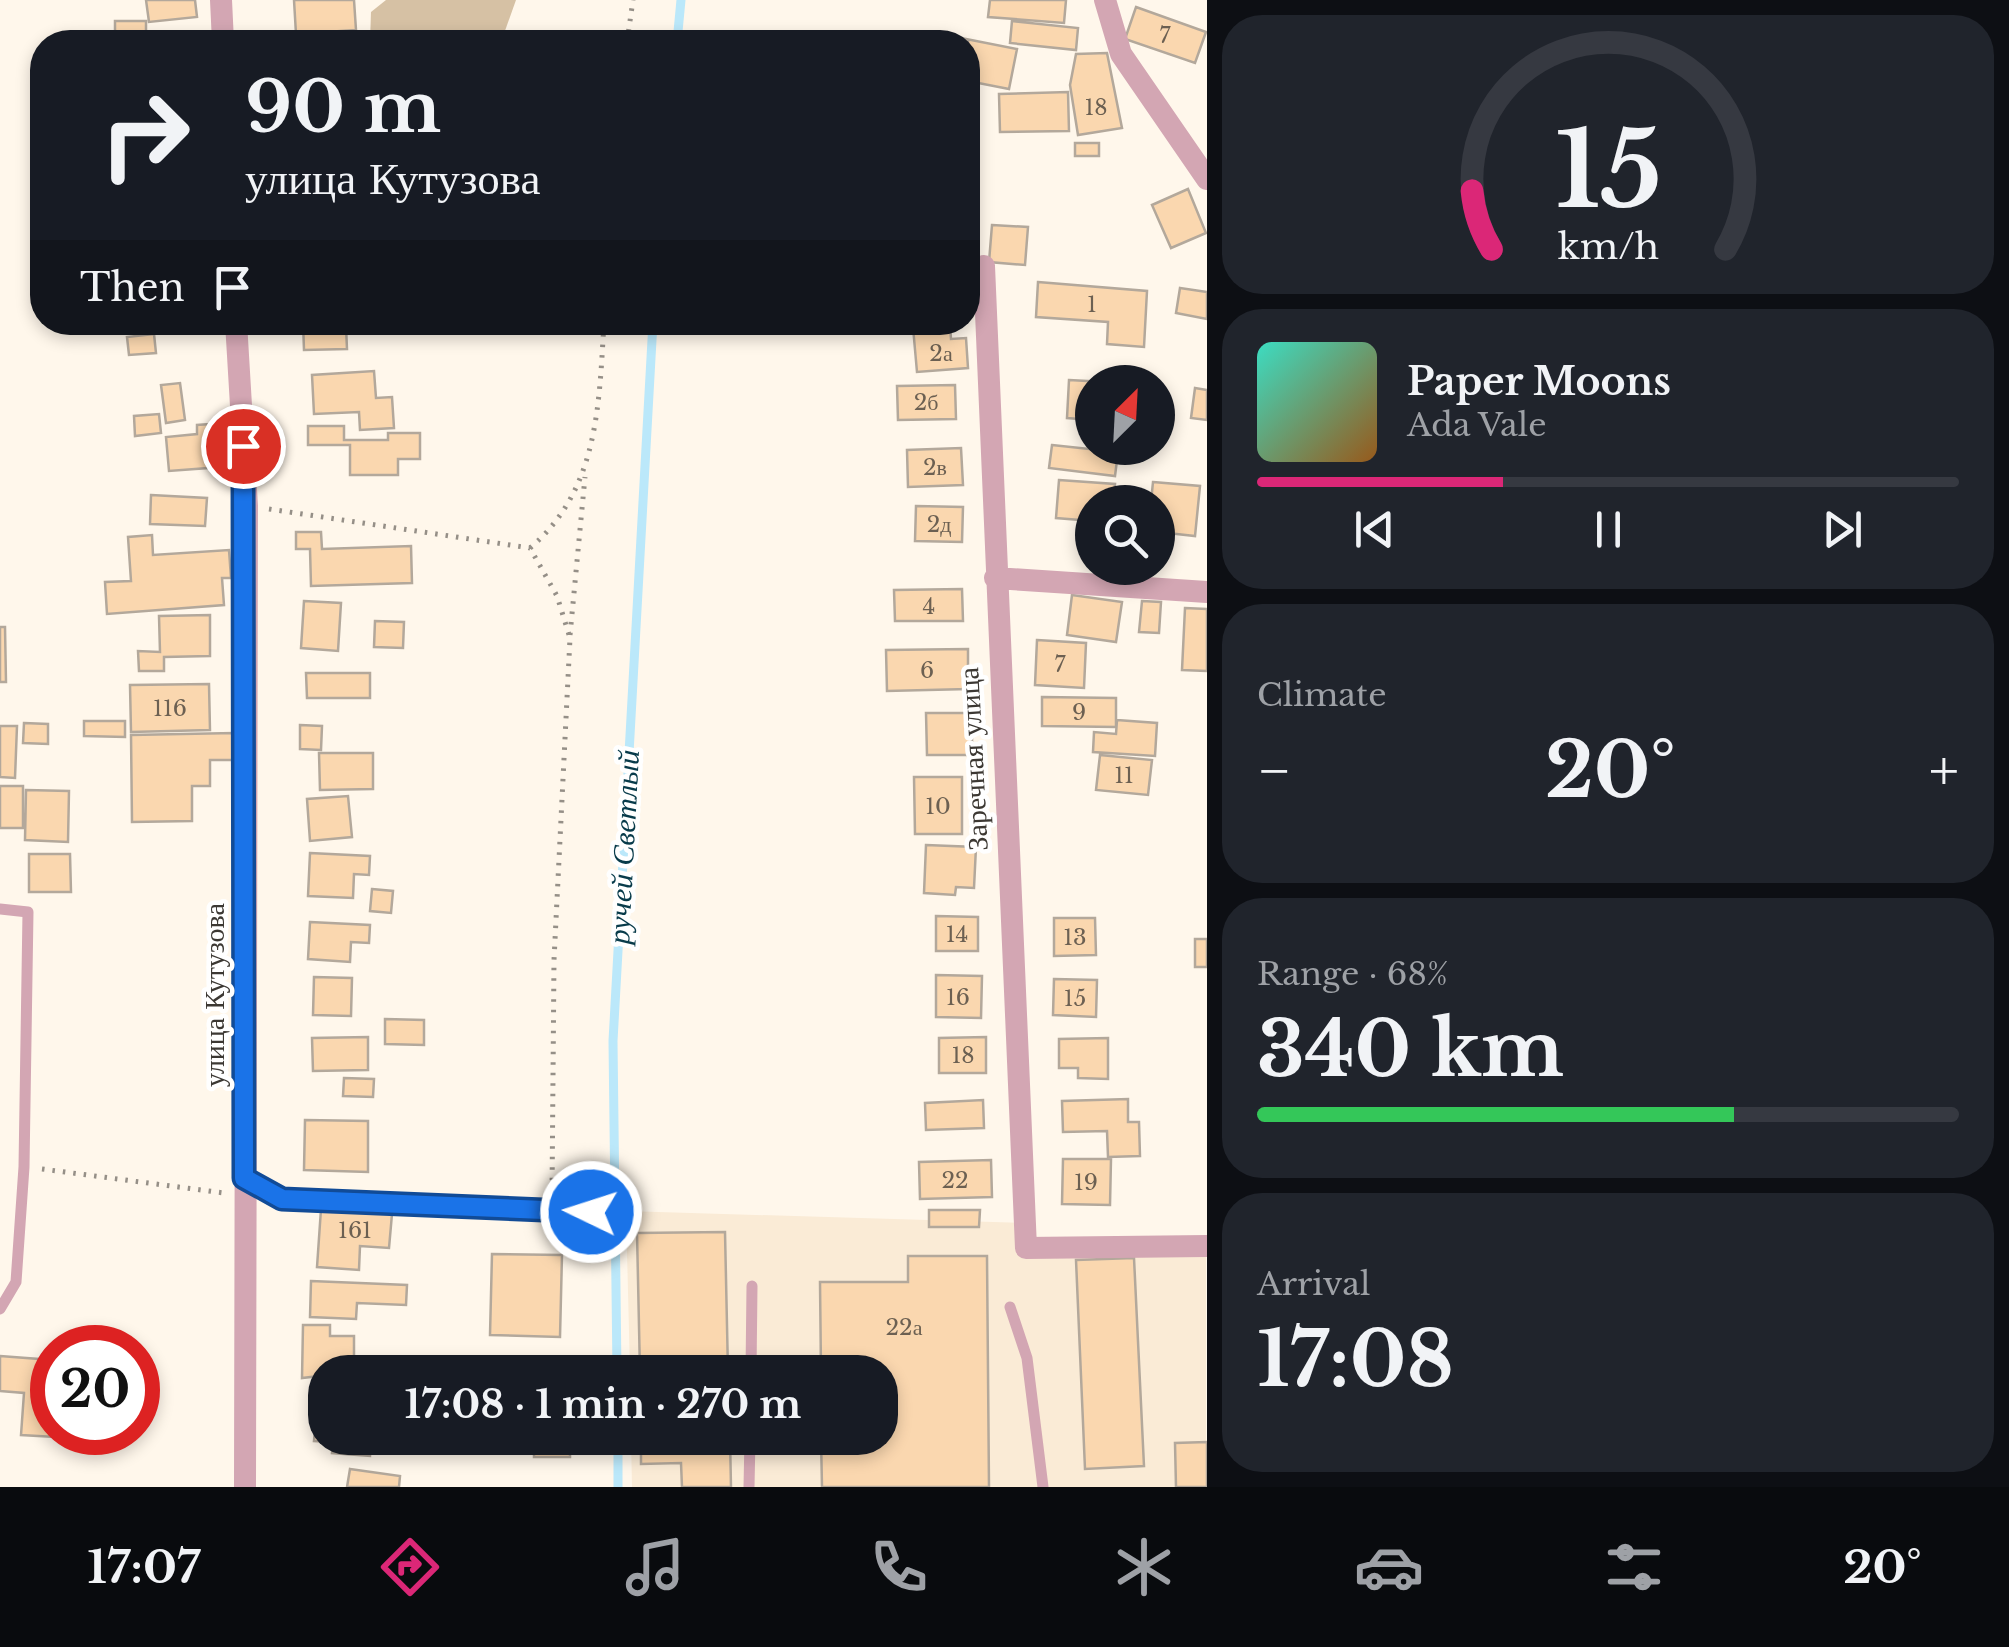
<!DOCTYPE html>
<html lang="en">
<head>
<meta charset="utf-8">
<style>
  body { margin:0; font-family:"Libre Baskerville",serif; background:#20242c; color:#f1f3f6; height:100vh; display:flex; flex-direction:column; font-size:38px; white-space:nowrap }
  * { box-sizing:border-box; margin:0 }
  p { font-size:32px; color:#9ea1a6 }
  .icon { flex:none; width:55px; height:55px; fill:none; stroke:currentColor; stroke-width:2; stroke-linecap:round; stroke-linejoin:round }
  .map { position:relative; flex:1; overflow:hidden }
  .sheet { display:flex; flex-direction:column; gap:15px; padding:15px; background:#0d0f14; width:802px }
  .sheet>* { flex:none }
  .guide { position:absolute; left:30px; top:30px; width:950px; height:305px; border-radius:40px; box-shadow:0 5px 15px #0003; background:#171b24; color:#f1f3f6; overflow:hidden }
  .needle { width:65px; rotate:24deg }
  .buttons { position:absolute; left:1075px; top:365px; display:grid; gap:20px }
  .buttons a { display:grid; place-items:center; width:100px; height:100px; border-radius:50%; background:#171b24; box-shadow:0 5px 15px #0003; font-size:50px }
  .speed { position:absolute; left:30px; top:1325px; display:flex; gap:20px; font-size:50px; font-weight:700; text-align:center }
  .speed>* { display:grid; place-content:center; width:130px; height:130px; border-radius:50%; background:#171b24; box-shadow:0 5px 15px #0003; line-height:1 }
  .speed .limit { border:15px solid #d22; background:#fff; color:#111 }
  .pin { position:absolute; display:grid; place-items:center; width:85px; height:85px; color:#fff; margin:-42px; border:5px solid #fff; border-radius:50%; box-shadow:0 2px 10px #0007 }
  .me { position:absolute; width:110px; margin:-55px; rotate:274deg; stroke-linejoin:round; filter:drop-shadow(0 0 8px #0008) }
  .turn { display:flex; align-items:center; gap:35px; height:210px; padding:0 50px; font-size:45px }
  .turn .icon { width:130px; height:130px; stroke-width:2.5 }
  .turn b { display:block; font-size:70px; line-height:85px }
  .then { display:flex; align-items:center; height:95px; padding:0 50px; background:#0003; gap:20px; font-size:38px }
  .big { font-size:75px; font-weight:700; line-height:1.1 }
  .sheet .card { flex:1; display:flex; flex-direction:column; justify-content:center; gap:15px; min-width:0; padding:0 35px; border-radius:40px; background:#20242c }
  .sheet .dial { align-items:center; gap:0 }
  .dial svg { height:260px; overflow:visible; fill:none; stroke:#363941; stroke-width:7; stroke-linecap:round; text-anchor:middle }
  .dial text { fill:#f1f3f6; stroke:none }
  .song { display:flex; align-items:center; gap:30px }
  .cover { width:120px; height:120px; border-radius:15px; background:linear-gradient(135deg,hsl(170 70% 55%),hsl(30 70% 35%)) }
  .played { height:10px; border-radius:5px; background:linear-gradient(90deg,#db2777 35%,#363941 35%) }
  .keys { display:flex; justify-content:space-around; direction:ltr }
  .heat { display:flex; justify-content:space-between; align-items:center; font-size:55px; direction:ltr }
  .charge { height:15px; border-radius:8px; background:linear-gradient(90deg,#34c759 68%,#363941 0) }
  .trip { position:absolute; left:308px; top:1355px; width:590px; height:100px; border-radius:40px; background:#171b24; box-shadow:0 5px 15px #0003; font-weight:700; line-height:100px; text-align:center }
  .tabs { display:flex; height:160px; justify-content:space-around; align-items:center; background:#090b0e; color:#9ea1a6 }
  .tabs .icon { width:70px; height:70px }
  .tabs .on { color:#db2777 }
  .tabs b { font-size:45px; color:#f1f3f6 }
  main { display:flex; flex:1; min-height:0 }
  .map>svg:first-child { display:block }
  .built { fill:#faebd6 }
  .green { fill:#d6c1a4 }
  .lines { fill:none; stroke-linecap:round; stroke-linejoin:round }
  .stream { stroke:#bbe8fa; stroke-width:9 }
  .building { fill:#fad7af; stroke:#b3a89b; stroke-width:2.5 }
  .path { stroke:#958f87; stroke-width:5; stroke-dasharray:2.5 8; stroke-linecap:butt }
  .service { stroke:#d3a6b3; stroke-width:11 }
  .minor { stroke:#d3a6b3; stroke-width:22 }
  .route-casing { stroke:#114b97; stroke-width:25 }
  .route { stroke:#1a73e8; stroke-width:18 }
  .labels { text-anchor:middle; stroke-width:9; stroke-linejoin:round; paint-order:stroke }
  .number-label { font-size:22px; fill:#6c6052 }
  .street-label { font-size:28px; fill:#3c3833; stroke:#fff }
  .water-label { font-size:30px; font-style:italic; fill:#083b4a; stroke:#fff }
</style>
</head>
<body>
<main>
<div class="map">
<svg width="1207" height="1487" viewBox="0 0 1207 1487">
  <rect width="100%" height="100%" fill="#fff7eb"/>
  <path class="built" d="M626,1211L1024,1223L1026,1247L1206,1246V1487H632L631,1438H880V1372H630Z"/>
  <path class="green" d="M386,0H516L501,42H370L371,12Z"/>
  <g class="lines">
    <path class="stream" d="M677,42L681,0
      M617,1372L613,1041L653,322
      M618,1438V1487"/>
  </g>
  <path class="building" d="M146,0H195L197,17L149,22Z
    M294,0H354L356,30L296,34Z
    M990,0H1066L1064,23L988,17Z
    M1136,7L1206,32L1195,63L1125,39Z
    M115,21H146V39H115Z
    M1012,21L1078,28L1076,50L1010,43Z
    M193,36V42H152V39Z
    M956,37L1017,49L1009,89L968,81V42H955Z
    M1107,53L1122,128L1078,135L1070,85L1076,54Z
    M1068,92L1069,131L1000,132L999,94Z
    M1075,143H1099V156H1075Z
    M1188,189L1206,233L1171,248L1152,205Z
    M992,225L1028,227L1025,265L989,262Z
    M1038,282L1147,291L1144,347L1107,344L1108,322L1036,317Z
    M1180,288L1207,292V319L1176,313Z
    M158,322H203V329L159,333Z
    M303,322H384V325L346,326L347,349L304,350Z
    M950,325L951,339L966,338L968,368L917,372L913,327Z
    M154,334L156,353L129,355L127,337Z
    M374,371L376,398L392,397L394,428L360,430L359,412L314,414L312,375Z
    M1069,380L1106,382H1092V420L1067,418Z
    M180,383L185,420L166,423L161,385Z
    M955,385L956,419L898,420L897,386Z
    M1195,388L1207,390V420L1191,418Z
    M159,414L161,433L135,436L134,416Z
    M224,423L225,435L205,437L208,468L169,471L166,437L197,434V425Z
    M308,426H344V440H388V433H420V459H398V475H350V445H308Z
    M1052,445L1118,452L1115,476L1049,468Z
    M961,448L963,485L908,487L907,450Z
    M1059,480L1115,484L1113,502H1092V521L1056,518Z
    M1153,482L1200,486L1195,536L1158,532V502H1151Z
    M151,495L207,498L205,526L150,524Z
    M916,506L963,507L962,542L915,541Z
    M296,532H321L322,549L411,546L412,583L311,586L310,549H296Z
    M152,535L153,555L229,550L231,578H222L224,605L107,614L105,582L131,581L128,537Z
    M962,589L963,621H895L894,590Z
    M1072,595L1122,602L1116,642L1067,635Z
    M304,601L341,603L338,651L301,648Z
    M1142,601L1161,602L1159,633L1139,632Z
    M1185,608L1207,609V671L1182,670Z
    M210,615V656L164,657V671H139L138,651L160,652L159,616Z
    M375,621L404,622L403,648L374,647Z
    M0,627H5L6,682H0Z
    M1037,640L1086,643L1084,688L1035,685Z
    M968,649V689L887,691L886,650Z
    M306,673H370V698H307Z
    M209,684L210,730L131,732L130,685Z
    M1042,697L1116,698V727L1042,726Z
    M926,713H972V755H927Z
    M1117,720L1157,723L1155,756L1093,752L1094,732L1116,734Z
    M84,721H125V737L84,736Z
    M24,723L48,724V744L23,743Z
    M300,725L322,726L321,750L300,749Z
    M0,726H17L15,778L0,777Z
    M234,733V760H210V786H192V821L132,822L131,735Z
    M319,753H373V789L320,790Z
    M1100,755L1152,760L1148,795L1096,790Z
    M914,777H962V834H915Z
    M0,786H23V828H0Z
    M26,790L69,791L68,842L25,840Z
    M348,796L352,837L310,841L307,799Z
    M926,845L976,847L974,888L956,887L955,895L924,893Z
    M310,853L370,856L369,875L354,874L353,898L308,896Z
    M29,854H70L71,892H29Z
    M372,889L393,891L391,913L370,911Z
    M936,916L978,917V951H936Z
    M1054,918H1095L1096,955L1054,956Z
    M310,922L370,925L369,943L351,942L350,962L308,959Z
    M1195,939H1207V967H1195Z
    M936,975L982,976L981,1018L936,1017Z
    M314,977L352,978L351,1016L313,1015Z
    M1054,979L1097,980L1096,1017L1053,1015Z
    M385,1019L424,1020V1045L385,1044Z
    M368,1037V1070L313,1071L312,1038Z
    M986,1037V1073H939V1038Z
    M1108,1038V1079L1078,1078V1068H1059V1039Z
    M344,1078L374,1079L373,1097L343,1096Z
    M1128,1099V1122H1139L1140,1156L1108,1157L1107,1131L1063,1132L1062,1101Z
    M983,1100L984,1128L926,1130L925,1103Z
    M305,1120L368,1121V1172L304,1170Z
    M1063,1159H1111L1110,1205L1062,1204Z
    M991,1160L992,1197L920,1199L919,1162Z
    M321,1209L392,1214L389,1248L360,1246L359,1270L317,1267Z
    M929,1210H980L979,1227H929Z
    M725,1232L728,1372H640L637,1233Z
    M492,1254L562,1255L560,1337L490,1335Z
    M908,1256H987L989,1487H822L821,1438H880V1372H821L820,1282H908Z
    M1134,1258L1144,1466L1085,1469L1076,1260Z
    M311,1281L407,1285L406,1305L357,1303L356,1319L310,1317Z
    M303,1325H330V1336H354V1372L302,1378Z
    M0,1356L52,1360V1432H73V1438L21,1435L24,1393L0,1391Z
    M317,1406L325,1407V1438H371L370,1456L332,1453L333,1442L314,1441Z
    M534,1438H570V1457H534Z
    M641,1438H730L731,1487H682L681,1463L641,1464Z
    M1207,1442V1487H1176L1175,1443Z
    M350,1469L400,1476L399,1487H347Z"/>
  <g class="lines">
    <path class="path" d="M627,42L633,0
      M269,509L530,548L557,596L570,638L554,960L552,1194
      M530,548C598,490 599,407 604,322
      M570,635L585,477
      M42,1169L224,1193"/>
    <path class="service" d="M0,909L28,912L24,1167L16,1282L0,1309
      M244,1178L282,1199L591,1212
      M1010,1307L1027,1358L1043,1487
      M751,1372L752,1286
      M749,1487L750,1438"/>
    <path class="minor" d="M221,0L223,42
      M1105,0L1121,54L1207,179
      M984,266L1026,1248L1207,1246
      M236,322L247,506L245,1487
      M995,578L1207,592"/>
  </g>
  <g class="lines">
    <defs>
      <path id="route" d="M243,446L244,1178L282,1199L591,1212"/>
    </defs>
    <use href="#route" class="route-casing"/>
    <use href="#route" class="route"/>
  </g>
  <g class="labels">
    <g class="number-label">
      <text x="1165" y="43">7</text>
      <text x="1096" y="115">18</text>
      <text x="1092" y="312">1</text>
      <text x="941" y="361">2а</text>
      <text x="926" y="410">2б</text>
      <text x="935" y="475">2в</text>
      <text x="939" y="532">2д</text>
      <text x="929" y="614">4</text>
      <text x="1060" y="672">7</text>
      <text x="927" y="678">6</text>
      <text x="170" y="716">116</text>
      <text x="1079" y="720">9</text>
      <text x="1124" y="783">11</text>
      <text x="938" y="814">10</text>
      <text x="957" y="942">14</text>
      <text x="1075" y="945">13</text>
      <text x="958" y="1005">16</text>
      <text x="1075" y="1006">15</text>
      <text x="963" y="1063">18</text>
      <text x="955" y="1188">22</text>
      <text x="1086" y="1190">19</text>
      <text x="355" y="1238">161</text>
      <text x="904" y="1335">22а</text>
    </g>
    <g class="street-label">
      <text transform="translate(973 759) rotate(-93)" y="10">Заречная улица</text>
      <text transform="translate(214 995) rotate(-90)" y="10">улица Кутузова</text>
    </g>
    <g class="water-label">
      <text transform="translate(624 847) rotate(-87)" y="10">ручей Светлый</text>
    </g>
  </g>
</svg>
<div class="buttons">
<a><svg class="needle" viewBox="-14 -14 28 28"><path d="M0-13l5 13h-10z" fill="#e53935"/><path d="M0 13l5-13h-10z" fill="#9ea1a6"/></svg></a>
<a><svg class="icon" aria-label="search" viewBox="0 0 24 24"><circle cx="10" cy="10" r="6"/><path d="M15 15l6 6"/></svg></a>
</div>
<div class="speed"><div class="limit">20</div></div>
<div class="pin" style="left:243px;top:446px;background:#d93025"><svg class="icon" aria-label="arrive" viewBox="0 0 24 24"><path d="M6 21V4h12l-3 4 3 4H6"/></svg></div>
<svg class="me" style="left:591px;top:1212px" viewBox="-20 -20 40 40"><circle r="17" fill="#1a73e8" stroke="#fff" stroke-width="3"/><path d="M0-11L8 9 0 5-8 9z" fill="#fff"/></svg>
<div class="trip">17:08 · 1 min · 270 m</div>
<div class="guide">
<div class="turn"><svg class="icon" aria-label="right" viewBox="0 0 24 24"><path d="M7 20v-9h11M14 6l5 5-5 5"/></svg><div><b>90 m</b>улица Кутузова</div></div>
<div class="then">Then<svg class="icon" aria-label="arrive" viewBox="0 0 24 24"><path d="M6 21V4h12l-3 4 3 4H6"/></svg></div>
</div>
</div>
<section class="sheet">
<div class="card dial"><svg viewBox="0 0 100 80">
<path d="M14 69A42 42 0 1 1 86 69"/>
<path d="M14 69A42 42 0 0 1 8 51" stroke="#db2777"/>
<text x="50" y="56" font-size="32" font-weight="700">15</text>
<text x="50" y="72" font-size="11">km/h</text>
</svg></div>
<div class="card">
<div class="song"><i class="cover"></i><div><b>Paper Moons</b><p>Ada Vale</p></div></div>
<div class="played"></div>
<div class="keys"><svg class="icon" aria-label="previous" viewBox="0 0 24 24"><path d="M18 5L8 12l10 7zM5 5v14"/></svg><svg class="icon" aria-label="pause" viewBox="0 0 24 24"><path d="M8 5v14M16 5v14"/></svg><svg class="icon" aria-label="next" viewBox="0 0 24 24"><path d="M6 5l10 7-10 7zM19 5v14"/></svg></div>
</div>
<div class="card"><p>Climate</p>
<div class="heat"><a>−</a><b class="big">20°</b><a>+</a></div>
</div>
<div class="card"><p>Range · 68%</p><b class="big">340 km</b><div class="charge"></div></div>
<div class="card"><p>Arrival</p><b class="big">17:08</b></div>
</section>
</main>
<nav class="tabs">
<b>17:07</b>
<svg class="icon on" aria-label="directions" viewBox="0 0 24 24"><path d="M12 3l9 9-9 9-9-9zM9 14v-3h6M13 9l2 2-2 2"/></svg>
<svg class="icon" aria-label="music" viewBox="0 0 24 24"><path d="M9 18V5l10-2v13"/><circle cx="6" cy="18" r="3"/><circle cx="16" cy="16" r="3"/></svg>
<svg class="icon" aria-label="phone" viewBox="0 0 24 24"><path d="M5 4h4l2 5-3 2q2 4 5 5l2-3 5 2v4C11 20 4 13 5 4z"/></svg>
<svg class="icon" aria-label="climate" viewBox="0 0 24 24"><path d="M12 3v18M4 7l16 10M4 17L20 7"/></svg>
<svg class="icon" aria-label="car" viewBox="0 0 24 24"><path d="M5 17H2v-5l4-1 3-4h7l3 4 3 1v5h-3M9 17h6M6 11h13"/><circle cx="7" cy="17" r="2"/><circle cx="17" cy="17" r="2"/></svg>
<svg class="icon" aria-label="filters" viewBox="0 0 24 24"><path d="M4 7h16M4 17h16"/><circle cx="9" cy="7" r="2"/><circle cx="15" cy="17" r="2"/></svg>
<b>20°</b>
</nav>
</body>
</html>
